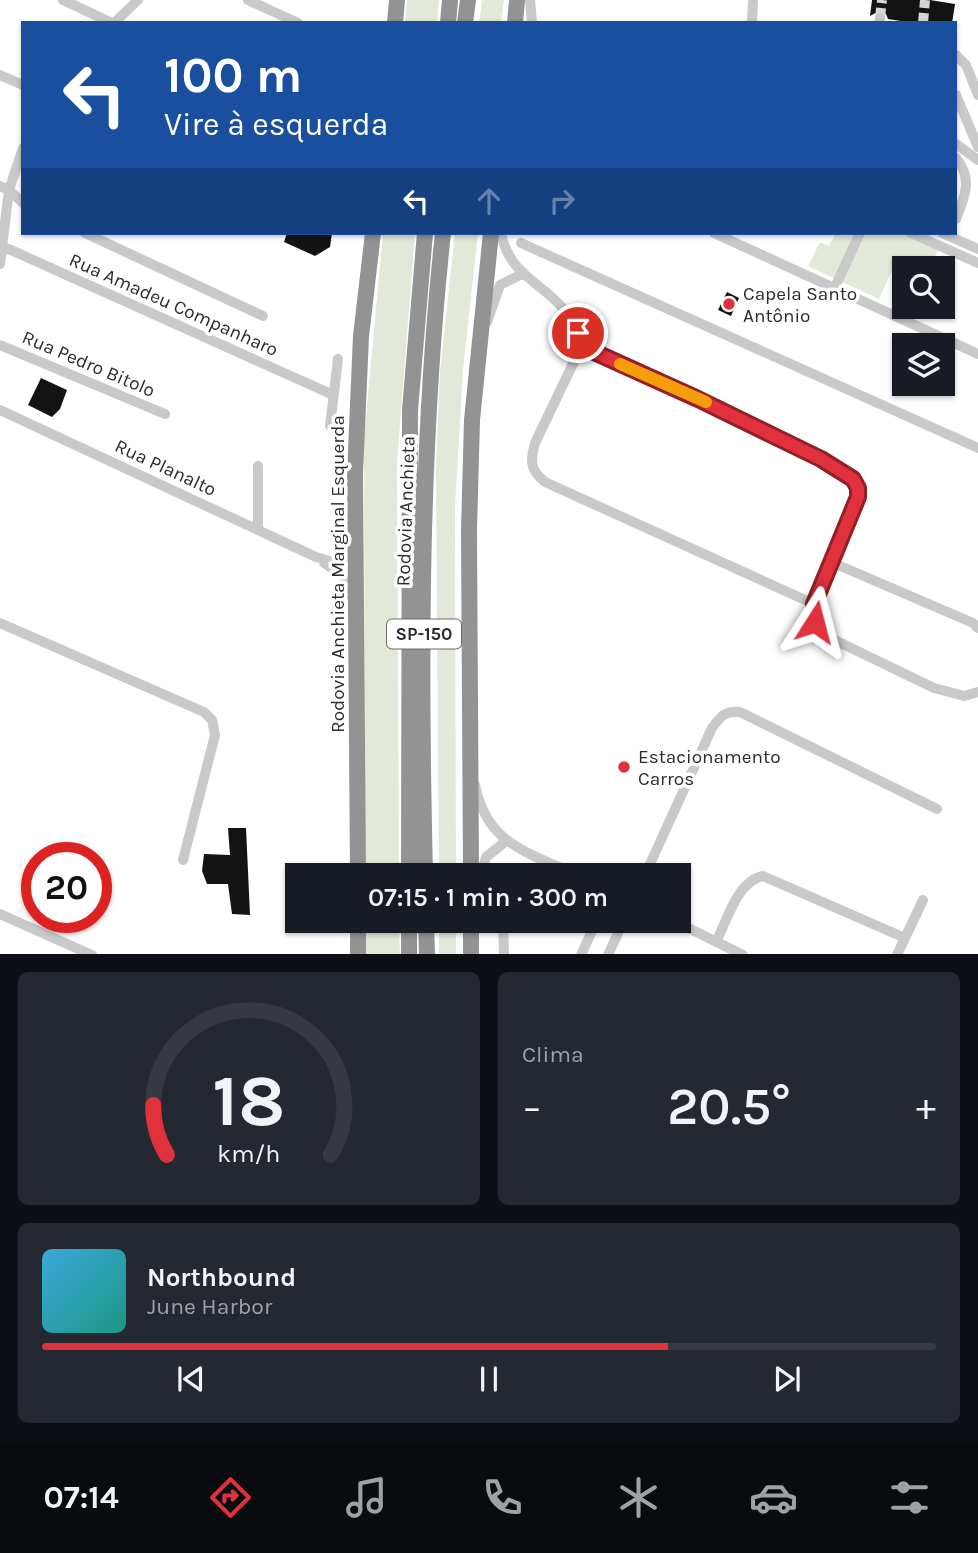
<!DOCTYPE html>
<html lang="pt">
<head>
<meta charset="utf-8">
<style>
  body { margin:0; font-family:Karla,sans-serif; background:#242831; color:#f1f3f6; height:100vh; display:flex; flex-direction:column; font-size:26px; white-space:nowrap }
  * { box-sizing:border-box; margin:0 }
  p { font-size:23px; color:#9ea1a6 }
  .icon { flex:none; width:38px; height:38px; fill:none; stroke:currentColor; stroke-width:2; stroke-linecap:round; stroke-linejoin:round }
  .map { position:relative; height:954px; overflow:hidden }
  .panel { display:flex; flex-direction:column; gap:18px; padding:18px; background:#0d0f14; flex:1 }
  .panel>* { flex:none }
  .hud { position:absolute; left:21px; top:21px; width:936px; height:214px; border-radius:0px; box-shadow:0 2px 5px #0004; background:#1a4fa0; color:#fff; overflow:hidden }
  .fabs { position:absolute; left:892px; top:256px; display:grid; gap:14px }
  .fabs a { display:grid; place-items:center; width:63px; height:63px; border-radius:0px; background:#171b24; box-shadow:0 2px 5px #0004; font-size:35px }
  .speed { position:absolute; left:21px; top:842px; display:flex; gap:14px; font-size:35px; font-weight:700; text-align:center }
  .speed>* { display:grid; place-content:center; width:91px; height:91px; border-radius:50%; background:#171b24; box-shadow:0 2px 5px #0004; line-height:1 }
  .speed .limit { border:10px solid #d22; background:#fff; color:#111 }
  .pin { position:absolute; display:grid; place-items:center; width:60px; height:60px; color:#fff; margin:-30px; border:4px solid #fff; border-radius:50%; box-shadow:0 2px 7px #0007 }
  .me { position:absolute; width:77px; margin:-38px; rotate:9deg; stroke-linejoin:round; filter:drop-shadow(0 0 5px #0008) }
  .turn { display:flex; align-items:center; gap:24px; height:147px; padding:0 28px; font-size:32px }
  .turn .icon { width:91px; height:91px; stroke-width:2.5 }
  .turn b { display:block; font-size:49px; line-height:60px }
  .lanes { display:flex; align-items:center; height:66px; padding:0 28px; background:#0003; justify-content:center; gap:35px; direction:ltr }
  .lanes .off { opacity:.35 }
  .big { font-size:52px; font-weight:600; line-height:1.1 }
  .panel .widget { flex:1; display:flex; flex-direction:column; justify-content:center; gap:10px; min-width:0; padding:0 24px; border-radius:10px; background:#242831 }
  .panel .dial { align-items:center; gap:0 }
  .dial svg { height:182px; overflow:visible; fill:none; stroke:#363941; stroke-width:7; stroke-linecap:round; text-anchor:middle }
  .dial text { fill:#f1f3f6; stroke:none }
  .song { display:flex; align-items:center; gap:21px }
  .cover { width:84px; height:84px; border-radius:10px; background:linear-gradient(135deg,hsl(200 70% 55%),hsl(170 70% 35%)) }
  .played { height:7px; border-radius:4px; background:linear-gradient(90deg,#e0313d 70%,#363941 70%) }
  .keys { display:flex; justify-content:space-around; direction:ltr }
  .heat { display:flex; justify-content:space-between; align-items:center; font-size:38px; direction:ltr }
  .panel .tiles { flex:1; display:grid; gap:18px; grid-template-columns:1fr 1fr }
  .widget:last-child { grid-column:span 2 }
  .trip { position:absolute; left:285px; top:863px; width:406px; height:70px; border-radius:0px; background:#171b24; box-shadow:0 2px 5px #0004; font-weight:600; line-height:70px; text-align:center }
  .menu { display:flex; height:112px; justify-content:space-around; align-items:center; background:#090b0e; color:#9ea1a6 }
  .menu .icon { width:49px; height:49px }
  .menu .selected { color:#e0313d }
  .menu b { font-size:32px; color:#f1f3f6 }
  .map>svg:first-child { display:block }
  .green { fill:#e2e9d9 }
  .building { fill:#131313 }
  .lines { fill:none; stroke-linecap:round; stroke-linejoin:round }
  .minor-tunnel { stroke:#d5d5d5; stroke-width:10; stroke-dasharray:10 5; stroke-linecap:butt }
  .minor { stroke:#c9c9c9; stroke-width:10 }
  .highway { stroke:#939393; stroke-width:16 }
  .route-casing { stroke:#922028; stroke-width:18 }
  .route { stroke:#e0313d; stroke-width:12 }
  .slow { stroke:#f59e0b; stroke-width:12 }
  .poi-dot { fill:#e0313d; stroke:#fff; stroke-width:2.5 }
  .labels { text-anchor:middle; stroke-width:7; stroke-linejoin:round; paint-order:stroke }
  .shield { fill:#fff; stroke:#6b6b6b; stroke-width:2 }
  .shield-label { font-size:18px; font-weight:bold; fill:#2c2c2c }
  .poi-label { font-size:19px; fill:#2c2c2c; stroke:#fff; text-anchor:start }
  .street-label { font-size:19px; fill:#2c2c2c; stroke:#fff }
</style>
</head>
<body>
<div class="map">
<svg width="978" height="955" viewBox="0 0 978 955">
  <rect width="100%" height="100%" fill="#fff"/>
  <path class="green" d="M407,0H439L437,23H405Z
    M482,0H504L501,23H479Z
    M383,233H415L397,463L399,875H365L364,438Z
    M455,233H478L463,370L455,506L456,875H439L436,467L440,371Z
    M836,233H901L938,250L929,268H905V273L893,268L879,299L808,266L820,242L829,246Z
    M366,921H399L400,954H366Z
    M439,921H456V954H439Z"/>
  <path class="building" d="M872,0H930L955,4L952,23H914L888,19L886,14L881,10L870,16Z
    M287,233H332L330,247L315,256L284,242Z
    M727,292L739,298L731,316L718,310Z
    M41,378L67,390L60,409L52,417L28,405Z
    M228,828H246L250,915L232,914L228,884H207L202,871L204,854L230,855Z"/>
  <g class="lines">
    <path class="minor-tunnel" d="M880,18L882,0
      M923,23L925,0"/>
    <path class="minor" d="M63,0L112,23
      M248,0L298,23
      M530,0L532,23
      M114,23L138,0
      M752,23L753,0
      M880,23V18
      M956,55L966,65L978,95
      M0,75L23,85
      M956,95L978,147
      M956,144L978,160
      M956,158C973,178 965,197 956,219
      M0,186L9,190L23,203
      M85,233L263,316
      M501,233C512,290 568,283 581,347L535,443C530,461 530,470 545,482L814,604
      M714,233L978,354
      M911,233L978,263
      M942,233L978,249
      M521,243L978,448
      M2,246L331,394
      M0,264L9,190L23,148
      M835,287L860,233
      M487,322L500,285L522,274
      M0,345L165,414
      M581,347L698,399L821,459L853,479L858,488V497L814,604L815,622L820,633L934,688L964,696L978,692
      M0,410L316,557L333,562L343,559L349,527
      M330,426L338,359
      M258,466V530
      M831,562L973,623L978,628
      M324,563L344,577L352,597
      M0,623L204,712L212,720L215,735L183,860
      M475,785C487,845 528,852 577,875
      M481,875L486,857L505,842
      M513,875H516
      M645,875L712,728C720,717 725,710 740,712L937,809
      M0,914L92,955
      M503,920L504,955
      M672,920L743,955
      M716,942C727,921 737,881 763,876L905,938
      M581,955L597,920
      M608,955L624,920
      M897,955L923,900"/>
    <path class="highway" d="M395,23L397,0
      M448,23L450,0
      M465,23L468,0
      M515,23L517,0
      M358,875L355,474L361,336L373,233
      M409,875L410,410L425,233
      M425,875C420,661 420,446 443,233
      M471,875L469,530L472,420L491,233
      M358,920V955
      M409,920V955
      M426,920L427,955
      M471,920V955"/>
  </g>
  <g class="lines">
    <defs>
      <path id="route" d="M578,333L581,346L698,399L821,459L853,479L858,488V497L814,604L815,622"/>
    </defs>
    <use href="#route" class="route-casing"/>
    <use href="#route" class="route"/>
    <path class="slow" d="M620,364L706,402"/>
  </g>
  <g class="poi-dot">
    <circle cx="729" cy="304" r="7"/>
    <circle cx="624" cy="767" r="7"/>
  </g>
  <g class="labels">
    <rect class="shield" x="387" y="619.5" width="74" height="29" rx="5"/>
    <g class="shield-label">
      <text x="424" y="640">SP-150</text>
    </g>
    <g class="poi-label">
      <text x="743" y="300">Capela Santo<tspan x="743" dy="22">Antônio</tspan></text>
      <text x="638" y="763">Estacionamento<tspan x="638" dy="22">Carros</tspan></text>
    </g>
    <g class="street-label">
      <text transform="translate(174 304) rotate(24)" y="7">Rua Amadeu Companharo</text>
      <text transform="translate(89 363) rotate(23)" y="7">Rua Pedro Bitolo</text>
      <text transform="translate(166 467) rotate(25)" y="7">Rua Planalto</text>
      <text transform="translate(405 511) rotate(-88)" y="7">Rodovia Anchieta</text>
      <text transform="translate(337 574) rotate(-90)" y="7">Rodovia Anchieta Marginal Esquerda</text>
    </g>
  </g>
</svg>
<div class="fabs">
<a><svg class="icon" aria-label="search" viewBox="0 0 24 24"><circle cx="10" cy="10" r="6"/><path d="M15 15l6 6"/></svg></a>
<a><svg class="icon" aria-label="layers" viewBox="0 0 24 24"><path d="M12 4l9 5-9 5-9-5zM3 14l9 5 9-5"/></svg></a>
</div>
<div class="speed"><div class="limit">20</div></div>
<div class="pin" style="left:578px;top:333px;background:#d93025"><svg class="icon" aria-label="arrive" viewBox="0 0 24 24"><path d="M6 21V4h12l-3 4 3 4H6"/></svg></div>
<svg class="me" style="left:815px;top:622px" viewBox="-20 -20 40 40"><path d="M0-17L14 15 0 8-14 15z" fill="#e0313d" stroke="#fff" stroke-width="4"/></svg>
<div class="trip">07:15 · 1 min · 300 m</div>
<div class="hud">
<div class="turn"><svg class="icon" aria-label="left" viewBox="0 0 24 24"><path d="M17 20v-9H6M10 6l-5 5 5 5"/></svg><div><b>100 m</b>Vire à esquerda</div></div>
<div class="lanes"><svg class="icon" aria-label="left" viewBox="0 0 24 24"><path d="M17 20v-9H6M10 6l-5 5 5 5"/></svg><svg class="icon off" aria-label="ahead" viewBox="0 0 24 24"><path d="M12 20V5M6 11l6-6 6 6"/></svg><svg class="icon off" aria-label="right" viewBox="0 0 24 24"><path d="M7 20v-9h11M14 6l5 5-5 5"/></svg></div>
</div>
</div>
<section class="panel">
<div class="tiles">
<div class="widget dial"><svg viewBox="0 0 100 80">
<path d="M14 69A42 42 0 1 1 86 69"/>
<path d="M14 69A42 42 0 0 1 8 47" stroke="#e0313d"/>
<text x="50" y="56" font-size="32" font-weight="700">18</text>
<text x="50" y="72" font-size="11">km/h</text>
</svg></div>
<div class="widget"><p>Clima</p>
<div class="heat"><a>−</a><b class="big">20.5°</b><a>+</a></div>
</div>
<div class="widget">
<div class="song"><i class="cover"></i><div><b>Northbound</b><p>June Harbor</p></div></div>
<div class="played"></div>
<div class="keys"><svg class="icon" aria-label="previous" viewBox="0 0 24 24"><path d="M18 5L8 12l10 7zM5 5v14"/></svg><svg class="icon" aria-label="pause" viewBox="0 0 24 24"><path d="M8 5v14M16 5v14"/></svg><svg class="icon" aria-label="next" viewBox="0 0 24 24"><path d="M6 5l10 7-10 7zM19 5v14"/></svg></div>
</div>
</div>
</section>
<nav class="menu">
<b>07:14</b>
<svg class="icon selected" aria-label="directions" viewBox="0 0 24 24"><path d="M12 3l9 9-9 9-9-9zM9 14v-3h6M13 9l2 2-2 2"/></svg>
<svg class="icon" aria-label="music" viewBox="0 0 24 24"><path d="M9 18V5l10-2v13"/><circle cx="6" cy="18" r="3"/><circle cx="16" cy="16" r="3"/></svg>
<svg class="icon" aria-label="phone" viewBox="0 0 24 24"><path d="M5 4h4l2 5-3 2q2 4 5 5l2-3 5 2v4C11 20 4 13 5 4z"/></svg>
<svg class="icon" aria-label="climate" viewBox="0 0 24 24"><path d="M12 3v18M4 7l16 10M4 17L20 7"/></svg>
<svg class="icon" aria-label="car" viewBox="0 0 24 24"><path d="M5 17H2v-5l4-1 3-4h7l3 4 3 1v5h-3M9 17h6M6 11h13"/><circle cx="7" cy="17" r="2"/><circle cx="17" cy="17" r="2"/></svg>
<svg class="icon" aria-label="filters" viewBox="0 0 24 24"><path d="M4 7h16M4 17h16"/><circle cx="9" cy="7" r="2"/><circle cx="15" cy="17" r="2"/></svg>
</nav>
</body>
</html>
